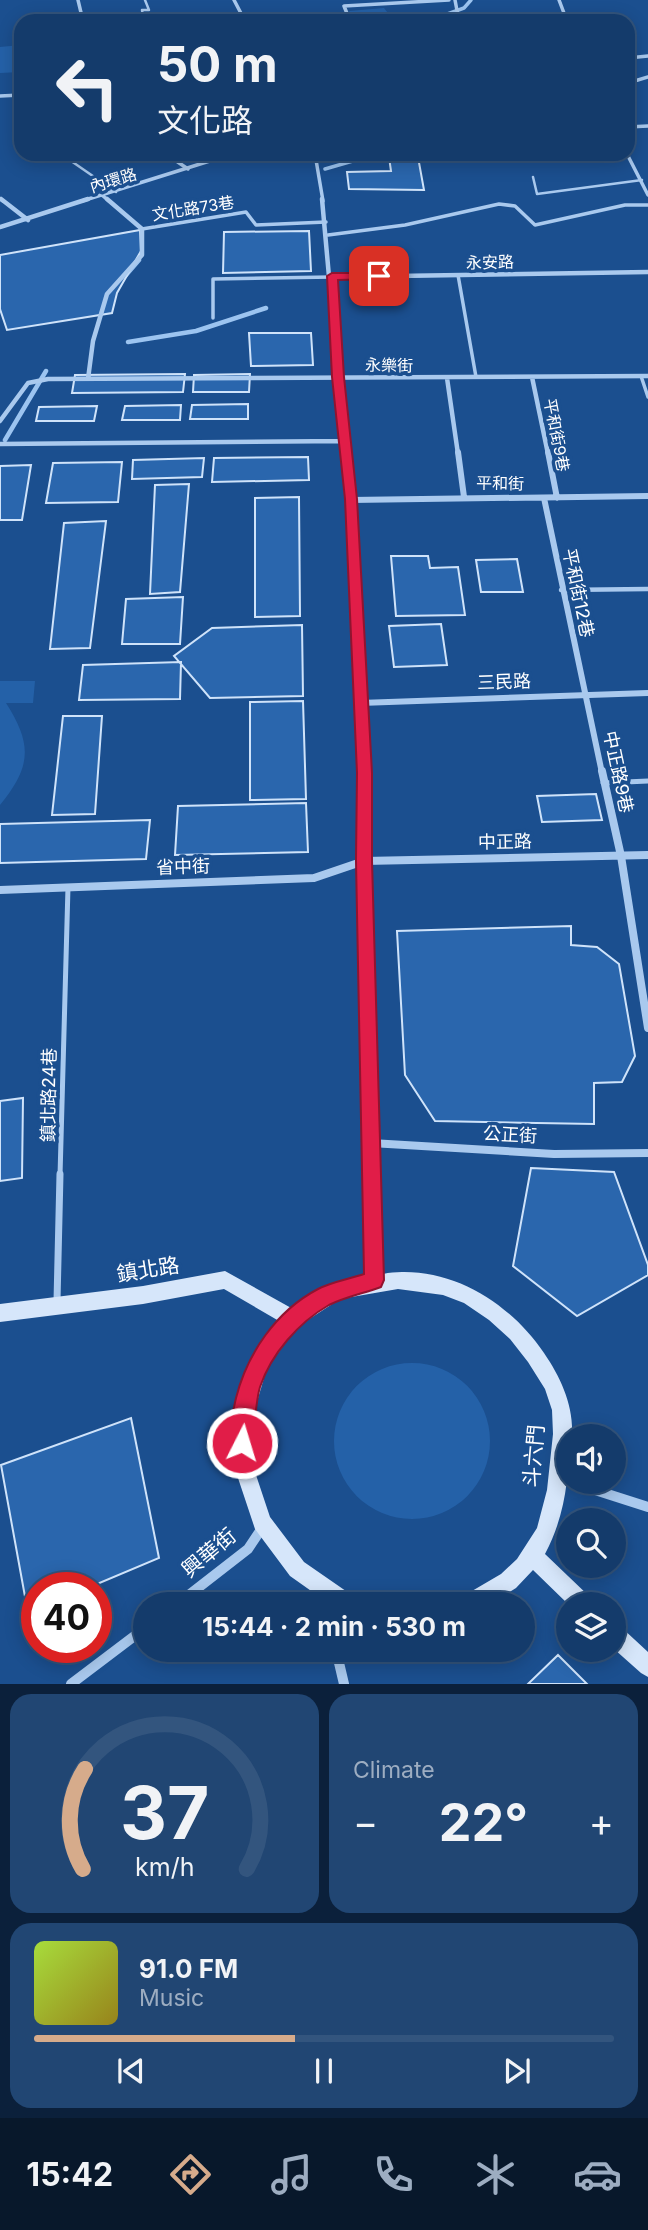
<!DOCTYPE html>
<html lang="en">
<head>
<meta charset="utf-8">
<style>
  body { margin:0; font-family:Inter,"Noto Sans TC",sans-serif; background:#214673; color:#f1f3f6; height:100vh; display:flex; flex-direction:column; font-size:26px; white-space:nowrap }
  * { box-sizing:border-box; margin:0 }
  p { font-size:23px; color:#9dadc1 }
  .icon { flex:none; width:38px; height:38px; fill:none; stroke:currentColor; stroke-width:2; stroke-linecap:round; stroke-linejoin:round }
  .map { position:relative; height:1684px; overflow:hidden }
  .details { display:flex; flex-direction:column; gap:10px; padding:10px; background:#0b203b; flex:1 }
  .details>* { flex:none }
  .guide { position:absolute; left:14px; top:14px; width:621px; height:147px; border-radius:21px; box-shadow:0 4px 18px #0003,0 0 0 2px #33557e; background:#143b6b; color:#f1f3f6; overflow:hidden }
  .tools { position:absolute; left:556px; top:1424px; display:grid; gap:14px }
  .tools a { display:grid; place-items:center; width:70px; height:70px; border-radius:50%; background:#143b6b; box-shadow:0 4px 18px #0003,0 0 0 2px #33557e; font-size:35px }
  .speed { position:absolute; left:21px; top:1572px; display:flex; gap:14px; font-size:35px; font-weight:700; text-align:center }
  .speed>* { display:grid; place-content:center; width:91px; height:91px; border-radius:50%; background:#143b6b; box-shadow:0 4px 18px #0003,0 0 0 2px #33557e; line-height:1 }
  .speed .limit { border:10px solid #d22; background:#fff; color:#111 }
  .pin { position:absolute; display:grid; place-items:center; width:60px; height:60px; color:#fff; margin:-30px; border-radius:14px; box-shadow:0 4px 10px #0006 }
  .me { position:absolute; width:77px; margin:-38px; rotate:5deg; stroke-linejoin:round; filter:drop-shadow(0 0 5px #0008) }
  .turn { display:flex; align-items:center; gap:24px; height:147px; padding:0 28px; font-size:32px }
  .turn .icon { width:91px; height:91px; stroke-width:2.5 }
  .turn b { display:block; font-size:49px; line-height:60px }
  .big { font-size:52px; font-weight:700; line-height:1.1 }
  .details .card { flex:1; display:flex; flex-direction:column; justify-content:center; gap:10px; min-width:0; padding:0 24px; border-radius:21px; background:#214673 }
  .details .dial { align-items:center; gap:0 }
  .dial svg { height:182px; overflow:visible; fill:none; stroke:#33557e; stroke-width:7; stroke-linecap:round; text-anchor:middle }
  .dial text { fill:#f1f3f6; stroke:none }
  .song { display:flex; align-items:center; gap:21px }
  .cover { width:84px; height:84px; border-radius:10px; background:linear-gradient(135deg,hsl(80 70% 55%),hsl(50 70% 35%)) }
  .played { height:7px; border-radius:4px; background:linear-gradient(90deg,#d6ab8b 45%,#33557e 45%) }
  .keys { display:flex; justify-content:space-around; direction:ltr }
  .heat { display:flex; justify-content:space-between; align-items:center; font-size:38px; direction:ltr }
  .details .tiles { flex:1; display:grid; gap:10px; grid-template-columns:1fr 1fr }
  .card:last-child { grid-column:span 2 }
  .trip { position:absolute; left:133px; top:1592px; width:402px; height:70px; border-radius:35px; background:#143b6b; box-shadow:0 4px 18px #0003,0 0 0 2px #33557e; font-weight:700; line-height:70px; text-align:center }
  .tabs { display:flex; height:112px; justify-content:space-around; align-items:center; background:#08182b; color:#9dadc1 }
  .tabs .icon { width:49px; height:49px }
  .tabs .on { color:#d6ab8b }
  .tabs b { font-size:32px; color:#f1f3f6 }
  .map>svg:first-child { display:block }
  .green { fill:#2461a8 }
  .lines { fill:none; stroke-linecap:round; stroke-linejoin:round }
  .stream-far1 { stroke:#9cc4f0; stroke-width:3.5 }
  .stream { stroke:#9cc4f0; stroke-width:4.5 }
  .building { fill:#2a66ad; stroke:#cfe3fa; stroke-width:2 }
  .lane-far4 { stroke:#a9c9ee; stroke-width:2.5 }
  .lane-far3 { stroke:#a9c9ee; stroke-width:3.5 }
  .lane-far2 { stroke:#a9c9ee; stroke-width:4.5 }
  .lane-far1 { stroke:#a9c9ee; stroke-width:5 }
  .lane { stroke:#a9c9ee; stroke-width:7 }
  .street-far4 { stroke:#a9c9ee; stroke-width:3.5 }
  .street-far3 { stroke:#a9c9ee; stroke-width:4.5 }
  .street-far2 { stroke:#a9c9ee; stroke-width:6 }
  .street-far1 { stroke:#a9c9ee; stroke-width:8 }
  .street { stroke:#a9c9ee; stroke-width:10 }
  .secondary { fill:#d6e6fa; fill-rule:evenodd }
  .route { fill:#e11d48; stroke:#92132f; stroke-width:2 }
  .labels { text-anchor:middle; stroke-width:7; stroke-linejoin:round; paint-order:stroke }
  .far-street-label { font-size:16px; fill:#fff; stroke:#1b4f8f }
  .street-label { font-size:18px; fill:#fff; stroke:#1b4f8f }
  .near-street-label { font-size:21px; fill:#fff; stroke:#1b4f8f }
</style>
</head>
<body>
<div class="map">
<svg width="648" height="1684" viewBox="0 0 648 1684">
  <rect width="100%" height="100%" fill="#1b4f8f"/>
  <path class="green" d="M384,8L394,21H354L349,11Z
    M21,45V72L0,73V47Z
    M0,681H35L33,703H6C32,744 32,766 0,805Z
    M334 1441a78 78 0 1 1 156 0a78 78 0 1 1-156 0Z"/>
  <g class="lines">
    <path class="stream-far1" d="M428,21L464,8L471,0
      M325,169L377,154"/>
    <path class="stream" d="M120,282L139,260
      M128,342L196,331L266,308
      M5,440L46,371"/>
  </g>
  <path class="building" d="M389,157H418L424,190L349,189L347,172L391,171Z
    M140,230L141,251L117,293L112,313L7,330L0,309V255Z
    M309,231L311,271L223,273L224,232Z
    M249,333H311L313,365L251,366Z
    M185,374L183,392L72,393L75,375Z
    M250,374L249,392H193L194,375Z
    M248,404V419H190L192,405Z
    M181,405L180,420H122L125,406Z
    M97,406L94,421H36L39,407Z
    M308,457L309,480L212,482L214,458Z
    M204,458L202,477L132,479L133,460Z
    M122,462L118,502L46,503L53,463Z
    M31,465L22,520H0V466Z
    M189,484L180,592L150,594L155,485Z
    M299,497L300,616L255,617V498Z
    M106,521L90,648L50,649L64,523Z
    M391,556H428L430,568L458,567L465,615L396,616Z
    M517,559L523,592H481L476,560Z
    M183,597L180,644H122L126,599Z
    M441,624L447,665L394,667L389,626Z
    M302,625L303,696L210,698L174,656L212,628Z
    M181,662L180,699L79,700L83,665Z
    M303,701L306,799L250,800V702Z
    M63,716H102L95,814L52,815Z
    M596,794L602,820L542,822L537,796Z
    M306,803L308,852L175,855L178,806Z
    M150,820L146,859L0,863V824Z
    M571,926V945L597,947L619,964L635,1056L622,1082L594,1083V1124L435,1121L405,1075L397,931Z
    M23,1098L22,1178L0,1181V1101Z
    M531,1168L614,1172L648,1265V1275L577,1316L513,1266Z
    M131,1418L159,1558L90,1587H37V1609L28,1613L1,1465Z
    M558,1655L587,1684H528Z"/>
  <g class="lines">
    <path class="lane-far4" d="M143,17L142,10H149L145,0
      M177,21L241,13
      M61,154L116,192
      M527,154L529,159
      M533,177L537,194L642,180"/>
    <path class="lane-far3" d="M142,229L246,212L256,225L326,222
      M328,235L405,225L499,204L515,206L535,225L625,205H648
      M458,275L476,377
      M213,318V279L332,277
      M641,376L648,397"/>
    <path class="lane-far2" d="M561,590L648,589"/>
    <path class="lane-far1" d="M603,783L648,781
      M60,1176L68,887"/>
    <path class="lane" d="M57,1301L60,1174"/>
    <path class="street-far4" d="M78,0L83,21
      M234,0L245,21
      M455,0L459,21
      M559,0L567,21
      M350,21L344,6L449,0
      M628,58L648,56
      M628,83L648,77
      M0,96L21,95
      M628,127L648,126
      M166,154L188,169
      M315,154L323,201
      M627,154L648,195
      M103,196L109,201
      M0,199L3,201
      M82,201L232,154"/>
    <path class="street-far3" d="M1,199L28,220
      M322,199L345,454
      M0,227L88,199
      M332,277L648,272
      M532,377L548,454
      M447,378L458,454
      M88,379L93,341L107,294L142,255V229L107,199
      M0,421L28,383L48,379L648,376
      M0,444L345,441"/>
    <path class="street-far2" d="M345,452L357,625L362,773
      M458,452L464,497
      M548,452L557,498
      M544,498L602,773
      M351,500L648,496
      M360,703L648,693"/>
    <path class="street-far1" d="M362,771L371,1176
      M602,771L621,856L648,1028
      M0,890L314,878L364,861L648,855
      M371,1143L554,1154L648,1153"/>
    <path class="street" d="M371,1174L374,1280
      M570,1482L648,1507
      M176,1605L248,1549L262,1528
      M336,1650L344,1684
      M71,1684L145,1628"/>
    <path class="secondary" d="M225,1271L293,1309C306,1301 319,1290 334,1284C343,1280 355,1279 365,1278C377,1275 389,1272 402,1272C459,1271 512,1306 544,1353C561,1378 574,1406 572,1437H569C569,1479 565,1516 545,1554L591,1598L594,1605H569L533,1570L516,1588L489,1605H457L460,1598L501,1574L517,1559L537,1528L547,1490L553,1434L552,1410L545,1389L528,1362L510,1339L489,1320L464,1303L443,1295L398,1289L340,1299L297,1327L267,1368L253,1415L254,1469L270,1517L304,1562L356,1598L359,1605H331L290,1576L255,1529L235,1469L234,1415L253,1357L279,1321L224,1289L143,1304L0,1322V1304L143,1286Z
      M614,1624L621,1627L648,1652V1677L641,1673L614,1649Z"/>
  </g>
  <path class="route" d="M332,273H379L385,276L379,279L338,280L344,377L357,499L372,773V861L384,1280L381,1287C365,1293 345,1297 329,1305C299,1322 271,1354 260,1387C254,1407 256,1436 249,1451L242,1454L234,1451C227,1434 232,1416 236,1398C247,1354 276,1311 318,1289C331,1282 349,1279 364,1274L356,861L357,773L345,499L332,377L327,276Z"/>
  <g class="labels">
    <g class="far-street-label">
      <text transform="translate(113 180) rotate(-17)" y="6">內環路</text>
      <text transform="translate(193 208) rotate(-9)" y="6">文化路73巷</text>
      <text transform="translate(490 262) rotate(-1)" y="6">永安路</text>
      <text transform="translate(389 365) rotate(1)" y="6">永樂街</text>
      <text transform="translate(557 435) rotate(79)" y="6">平和街9巷</text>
      <text transform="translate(500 483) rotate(1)" y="6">平和街</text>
    </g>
    <g class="street-label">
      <text transform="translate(578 593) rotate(78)" y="6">平和街12巷</text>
      <text transform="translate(504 682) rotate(-2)" y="6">三民路</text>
      <text transform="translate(618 772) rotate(78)" y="6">中正路9巷</text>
      <text transform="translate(505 842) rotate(-1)" y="6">中正路</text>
      <text transform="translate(183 867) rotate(-2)" y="6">省中街</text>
      <text transform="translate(49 1095) rotate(-89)" y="6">鎮北路24巷</text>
      <text transform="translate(510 1135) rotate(3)" y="6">公正街</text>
    </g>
    <g class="near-street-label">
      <text transform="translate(148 1270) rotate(-9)" y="7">鎮北路</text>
      <text transform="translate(534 1456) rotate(-85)" y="7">斗六門</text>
      <text transform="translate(209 1553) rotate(-40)" y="7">興華街</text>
    </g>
  </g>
</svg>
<div class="tools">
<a><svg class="icon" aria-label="sound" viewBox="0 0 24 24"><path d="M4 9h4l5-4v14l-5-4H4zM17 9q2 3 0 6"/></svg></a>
<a><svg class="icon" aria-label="search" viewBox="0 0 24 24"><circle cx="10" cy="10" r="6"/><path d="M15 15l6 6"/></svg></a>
<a><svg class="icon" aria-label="layers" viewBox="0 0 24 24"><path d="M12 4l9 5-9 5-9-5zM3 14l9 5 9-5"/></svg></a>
</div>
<div class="speed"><div class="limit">40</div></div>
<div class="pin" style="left:379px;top:276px;background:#d93025"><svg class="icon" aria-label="arrive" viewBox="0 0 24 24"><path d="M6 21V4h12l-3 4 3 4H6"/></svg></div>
<svg class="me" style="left:242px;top:1443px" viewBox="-20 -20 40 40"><circle r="17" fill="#e11d48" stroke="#fff" stroke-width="3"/><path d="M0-11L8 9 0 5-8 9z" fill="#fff"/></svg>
<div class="trip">15:44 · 2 min · 530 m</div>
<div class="guide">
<div class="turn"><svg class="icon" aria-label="left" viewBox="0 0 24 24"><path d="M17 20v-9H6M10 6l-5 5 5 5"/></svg><div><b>50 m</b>文化路</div></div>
</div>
</div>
<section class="details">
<div class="tiles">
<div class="card dial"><svg viewBox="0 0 100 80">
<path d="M14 69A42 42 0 1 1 86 69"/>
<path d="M14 69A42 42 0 0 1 15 25" stroke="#d6ab8b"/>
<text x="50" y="56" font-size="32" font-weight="700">37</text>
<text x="50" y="72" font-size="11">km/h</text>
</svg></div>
<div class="card"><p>Climate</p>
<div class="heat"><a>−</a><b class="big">22°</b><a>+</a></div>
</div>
<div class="card">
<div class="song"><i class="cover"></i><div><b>91.0 FM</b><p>Music</p></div></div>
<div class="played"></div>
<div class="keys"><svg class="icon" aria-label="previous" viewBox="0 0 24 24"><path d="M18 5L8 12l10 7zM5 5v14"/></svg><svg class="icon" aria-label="pause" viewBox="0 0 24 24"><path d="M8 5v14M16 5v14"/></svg><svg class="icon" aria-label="next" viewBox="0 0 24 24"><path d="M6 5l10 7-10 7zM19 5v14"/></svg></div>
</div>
</div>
</section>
<nav class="tabs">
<b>15:42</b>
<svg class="icon on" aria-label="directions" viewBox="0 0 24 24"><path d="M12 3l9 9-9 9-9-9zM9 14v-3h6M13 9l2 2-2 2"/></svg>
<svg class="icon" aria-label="music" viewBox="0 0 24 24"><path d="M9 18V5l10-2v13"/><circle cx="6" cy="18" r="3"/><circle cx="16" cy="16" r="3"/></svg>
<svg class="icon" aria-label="phone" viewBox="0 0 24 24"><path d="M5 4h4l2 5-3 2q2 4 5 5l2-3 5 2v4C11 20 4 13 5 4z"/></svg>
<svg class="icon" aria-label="climate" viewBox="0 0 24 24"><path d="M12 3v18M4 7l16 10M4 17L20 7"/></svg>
<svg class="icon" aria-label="car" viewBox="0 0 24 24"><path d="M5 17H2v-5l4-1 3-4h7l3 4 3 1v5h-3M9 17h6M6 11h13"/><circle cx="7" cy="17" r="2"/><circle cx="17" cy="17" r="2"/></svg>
</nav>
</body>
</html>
